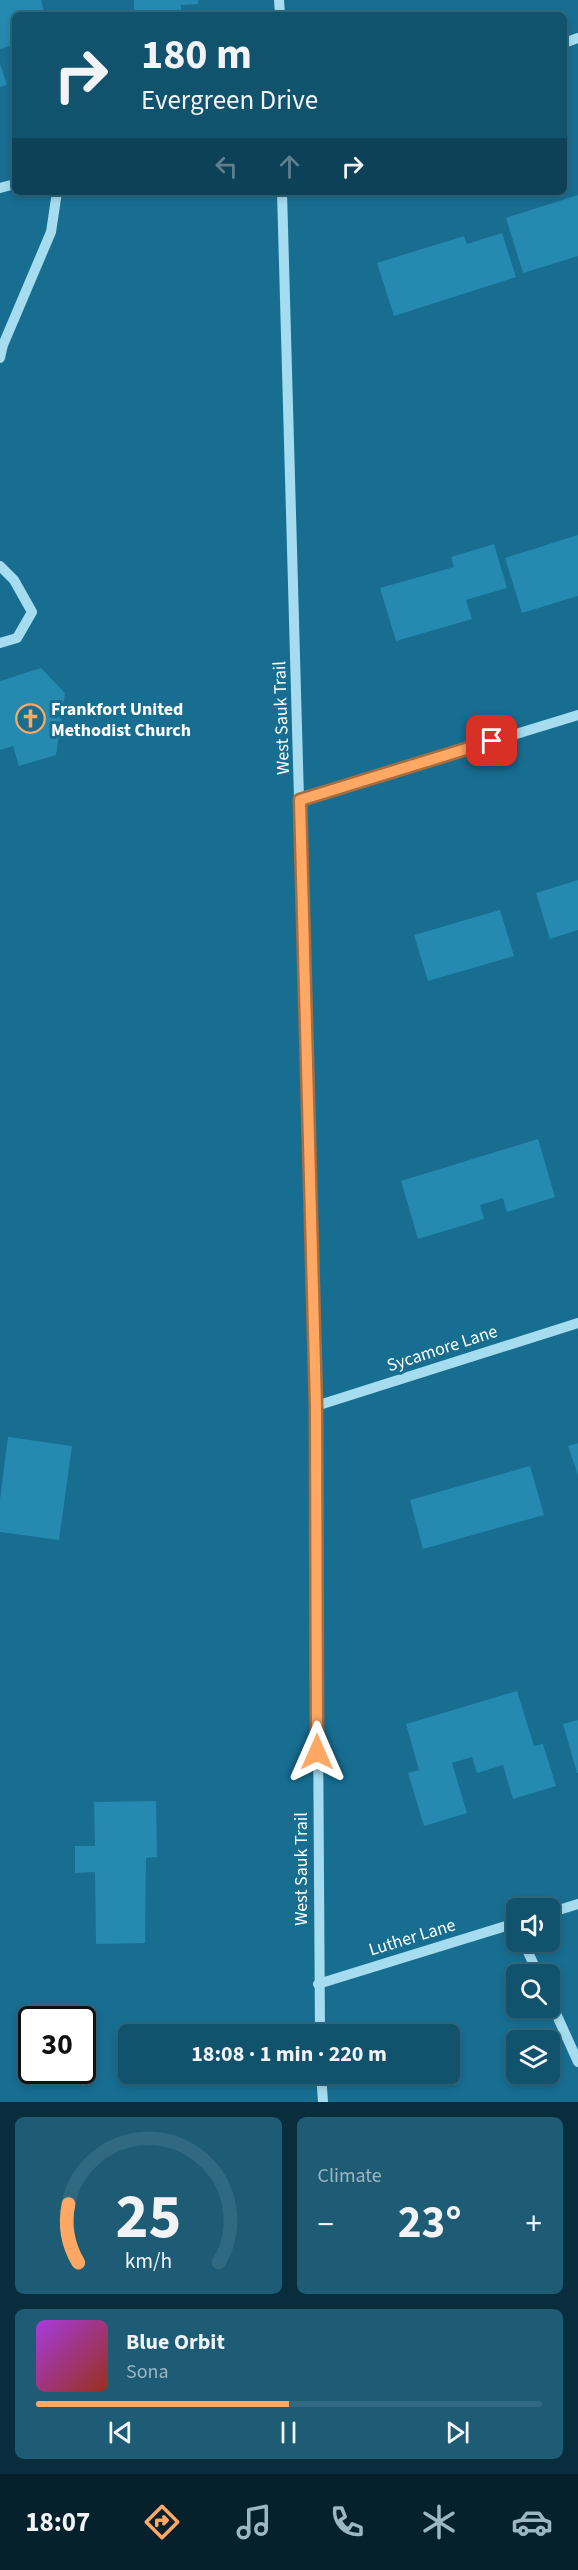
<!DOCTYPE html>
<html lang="en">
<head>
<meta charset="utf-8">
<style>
  body { margin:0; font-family:"Source Sans 3",sans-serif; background:#1e5c75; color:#f1f3f6; height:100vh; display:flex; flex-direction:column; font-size:22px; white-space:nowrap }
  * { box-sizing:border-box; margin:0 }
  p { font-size:20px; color:#9cb6c2 }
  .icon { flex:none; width:33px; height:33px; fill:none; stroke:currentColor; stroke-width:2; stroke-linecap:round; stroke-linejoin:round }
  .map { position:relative; height:2102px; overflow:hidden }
  .side { display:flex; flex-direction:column; gap:15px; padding:15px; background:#092d3c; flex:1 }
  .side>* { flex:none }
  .hud { position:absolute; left:12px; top:12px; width:555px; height:183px; border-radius:9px; box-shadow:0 3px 9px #0003,0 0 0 2px #306980; background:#11526d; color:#f1f3f6; overflow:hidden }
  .buttons { position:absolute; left:506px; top:1898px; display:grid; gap:12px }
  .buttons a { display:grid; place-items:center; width:54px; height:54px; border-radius:9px; background:#11526d; box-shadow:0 3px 9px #0003,0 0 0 2px #306980; font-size:30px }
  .speed { position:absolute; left:18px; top:2006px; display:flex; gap:12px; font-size:30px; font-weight:700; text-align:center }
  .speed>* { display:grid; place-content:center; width:78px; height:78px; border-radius:50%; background:#11526d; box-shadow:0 3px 9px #0003,0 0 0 2px #306980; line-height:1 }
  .speed .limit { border:3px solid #111; border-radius:9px; background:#fff; color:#111 }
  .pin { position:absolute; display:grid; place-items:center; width:51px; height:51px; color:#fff; margin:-26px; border-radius:12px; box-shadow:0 3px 9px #0006 }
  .me { position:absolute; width:66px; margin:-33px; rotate:0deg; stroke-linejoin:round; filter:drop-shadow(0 0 4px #0008) }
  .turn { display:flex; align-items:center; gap:21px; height:126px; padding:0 30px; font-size:27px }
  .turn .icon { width:78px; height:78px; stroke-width:2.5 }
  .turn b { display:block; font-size:42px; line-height:51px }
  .lanes { display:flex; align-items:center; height:57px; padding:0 30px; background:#0003; justify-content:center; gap:30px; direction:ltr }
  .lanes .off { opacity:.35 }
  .big { font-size:45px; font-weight:700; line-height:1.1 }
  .side .widget { flex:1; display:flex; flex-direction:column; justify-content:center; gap:9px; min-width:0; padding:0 21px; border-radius:9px; background:#1e5c75 }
  .side .dial { align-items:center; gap:0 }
  .dial svg { height:156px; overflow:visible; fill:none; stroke:#306980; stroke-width:7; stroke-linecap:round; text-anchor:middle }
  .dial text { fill:#f1f3f6; stroke:none }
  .song { display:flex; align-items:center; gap:18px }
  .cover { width:72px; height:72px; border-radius:9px; background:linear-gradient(135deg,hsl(280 70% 55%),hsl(10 70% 35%)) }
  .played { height:6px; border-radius:3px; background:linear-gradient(90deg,#ffa864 50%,#306980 50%) }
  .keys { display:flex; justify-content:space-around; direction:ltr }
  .heat { display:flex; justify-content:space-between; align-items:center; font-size:33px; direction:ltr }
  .side .tiles { flex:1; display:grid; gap:15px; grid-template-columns:1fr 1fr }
  .widget:last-child { grid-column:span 2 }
  .trip { position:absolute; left:118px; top:2024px; width:342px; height:60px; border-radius:9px; background:#11526d; box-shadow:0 3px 9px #0003,0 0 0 2px #306980; font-weight:700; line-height:60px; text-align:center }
  .tabs { display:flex; height:96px; justify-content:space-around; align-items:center; background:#07212c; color:#9cb6c2 }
  .tabs .icon { width:42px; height:42px }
  .tabs .selected { color:#ffa864 }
  .tabs b { font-size:27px; color:#f1f3f6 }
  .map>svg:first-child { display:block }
  .building { fill:#2589b0 }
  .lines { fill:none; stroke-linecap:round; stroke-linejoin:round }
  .minor { stroke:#a5dcf0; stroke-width:10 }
  .route-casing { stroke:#a66d41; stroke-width:15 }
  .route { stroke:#ffa864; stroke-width:10 }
  .labels { text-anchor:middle; stroke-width:6; stroke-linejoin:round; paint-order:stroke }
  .poi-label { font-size:18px; font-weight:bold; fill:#fff; stroke:#176e91; text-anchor:start }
  .street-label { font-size:18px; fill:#fff; stroke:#176e91 }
</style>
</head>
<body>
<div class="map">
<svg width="578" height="2102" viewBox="0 0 578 2102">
  <rect width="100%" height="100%" fill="#176e91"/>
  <path class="building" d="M0,0H41L45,15H15V44L0,49Z
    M134,0H198V4L181,5V15H134Z
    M0,64L7,85L0,87Z
    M578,195V256L523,273L506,218Z
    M502,233L516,277L394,316L377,263L464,236L467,244Z
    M578,535V596L522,613L505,558Z
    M494,544L507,588L466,600L472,619L396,641L380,588L454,567L451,557Z
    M41,668L65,693L56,755L19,766L13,746L0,750V681Z
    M578,880V930L550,939L536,893Z
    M500,910L514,956L428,981L414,935Z
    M538,1139L555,1197L507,1212L503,1198L480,1205L484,1219L418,1239L401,1181Z
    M8,1437L72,1446L59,1540L0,1532V1499Z
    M578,1443V1475L568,1446Z
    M530,1466L544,1515L423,1549L410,1500Z
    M517,1691L534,1746L543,1744L556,1786L513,1799L503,1765L477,1773L472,1757L452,1763L467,1813L424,1826L408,1773L419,1770L406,1724Z
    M578,1720V1773H577L563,1724Z
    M156,1801L157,1857L146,1858L145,1943L96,1944L95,1872L75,1873V1846H95L94,1802Z"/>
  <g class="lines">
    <path class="minor" d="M279,0L280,15
      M564,43L578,38
      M0,188L15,184
      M282,192L316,1406L320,2034
      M0,358L3,345L51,232L57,192
      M0,566L14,580L32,612L17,638L0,643
      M300,800L578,715
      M316,1406L578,1323
      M549,1913L578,1904
      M523,1941L538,1974
      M318,1984L516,1923
      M549,1998L578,2062
      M321,2073L323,2102"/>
  </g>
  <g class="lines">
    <defs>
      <path id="route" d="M317,1752L316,1406L300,800L492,741"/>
    </defs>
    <use href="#route" class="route-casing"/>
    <use href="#route" class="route"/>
  </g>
  <defs>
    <symbol id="church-ring" viewBox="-11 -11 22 22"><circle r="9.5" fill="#176e91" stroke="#ffa864" stroke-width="1.5"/><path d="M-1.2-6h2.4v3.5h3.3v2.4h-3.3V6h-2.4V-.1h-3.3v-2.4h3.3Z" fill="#ffa864"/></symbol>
  </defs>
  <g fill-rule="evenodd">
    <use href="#church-ring" x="14" y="702" width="33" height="33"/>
  </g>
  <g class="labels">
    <g class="poi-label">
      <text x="51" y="715">Frankfort United<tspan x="51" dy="21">Methodist Church</tspan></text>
    </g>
    <g class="street-label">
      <text transform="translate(281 718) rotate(-92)" y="6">West Sauk Trail</text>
      <text transform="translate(442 1348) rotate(-18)" y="6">Sycamore Lane</text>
      <text transform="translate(301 1869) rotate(-90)" y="6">West Sauk Trail</text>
      <text transform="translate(412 1937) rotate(-17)" y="6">Luther Lane</text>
    </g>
  </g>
</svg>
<div class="buttons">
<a><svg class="icon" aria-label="sound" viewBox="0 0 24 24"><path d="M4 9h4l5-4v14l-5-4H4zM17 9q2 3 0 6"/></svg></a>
<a><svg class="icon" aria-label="search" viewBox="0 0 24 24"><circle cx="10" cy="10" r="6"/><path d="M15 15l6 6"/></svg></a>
<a><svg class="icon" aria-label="layers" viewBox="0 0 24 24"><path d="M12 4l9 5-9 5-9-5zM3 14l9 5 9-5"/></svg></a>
</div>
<div class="speed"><div class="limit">30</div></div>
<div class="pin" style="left:492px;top:741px;background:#d93025"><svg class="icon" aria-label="arrive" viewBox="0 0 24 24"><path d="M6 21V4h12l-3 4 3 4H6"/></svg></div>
<svg class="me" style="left:317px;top:1752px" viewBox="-20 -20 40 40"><path d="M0-17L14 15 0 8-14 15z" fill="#ffa864" stroke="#fff" stroke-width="4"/></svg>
<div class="trip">18:08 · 1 min · 220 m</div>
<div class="hud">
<div class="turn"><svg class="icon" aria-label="right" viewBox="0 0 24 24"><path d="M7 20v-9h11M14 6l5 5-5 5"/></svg><div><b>180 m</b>Evergreen Drive</div></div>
<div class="lanes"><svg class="icon off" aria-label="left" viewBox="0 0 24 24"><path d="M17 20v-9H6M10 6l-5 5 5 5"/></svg><svg class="icon off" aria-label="ahead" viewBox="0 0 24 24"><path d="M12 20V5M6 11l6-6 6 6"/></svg><svg class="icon" aria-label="right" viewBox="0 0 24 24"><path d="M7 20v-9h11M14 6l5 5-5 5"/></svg></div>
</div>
</div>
<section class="side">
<div class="tiles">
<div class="widget dial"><svg viewBox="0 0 100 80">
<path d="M14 69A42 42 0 1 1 86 69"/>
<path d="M14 69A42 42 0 0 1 9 39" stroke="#ffa864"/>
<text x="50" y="56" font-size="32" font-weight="700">25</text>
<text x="50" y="72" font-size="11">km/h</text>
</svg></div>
<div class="widget"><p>Climate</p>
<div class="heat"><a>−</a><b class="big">23°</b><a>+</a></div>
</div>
<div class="widget">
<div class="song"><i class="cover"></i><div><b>Blue Orbit</b><p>Sona</p></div></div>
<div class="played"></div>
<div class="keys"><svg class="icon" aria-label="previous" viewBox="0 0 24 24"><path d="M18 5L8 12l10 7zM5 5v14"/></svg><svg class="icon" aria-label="pause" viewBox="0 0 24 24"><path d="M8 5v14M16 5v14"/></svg><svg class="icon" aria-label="next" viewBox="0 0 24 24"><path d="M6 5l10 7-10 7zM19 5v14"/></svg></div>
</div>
</div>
</section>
<nav class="tabs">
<b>18:07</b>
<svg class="icon selected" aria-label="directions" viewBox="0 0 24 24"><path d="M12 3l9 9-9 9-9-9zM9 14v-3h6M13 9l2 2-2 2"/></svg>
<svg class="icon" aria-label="music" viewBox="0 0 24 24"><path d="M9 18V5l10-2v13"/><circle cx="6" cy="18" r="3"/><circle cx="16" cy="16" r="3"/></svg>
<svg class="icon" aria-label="phone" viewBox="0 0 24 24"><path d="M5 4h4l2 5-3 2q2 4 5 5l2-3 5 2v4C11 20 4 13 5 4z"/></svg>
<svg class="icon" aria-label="climate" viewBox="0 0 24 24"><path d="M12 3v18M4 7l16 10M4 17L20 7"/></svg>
<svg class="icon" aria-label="car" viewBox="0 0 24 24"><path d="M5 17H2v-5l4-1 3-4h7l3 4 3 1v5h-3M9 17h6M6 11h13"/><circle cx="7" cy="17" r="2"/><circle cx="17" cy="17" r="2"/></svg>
</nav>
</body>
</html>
